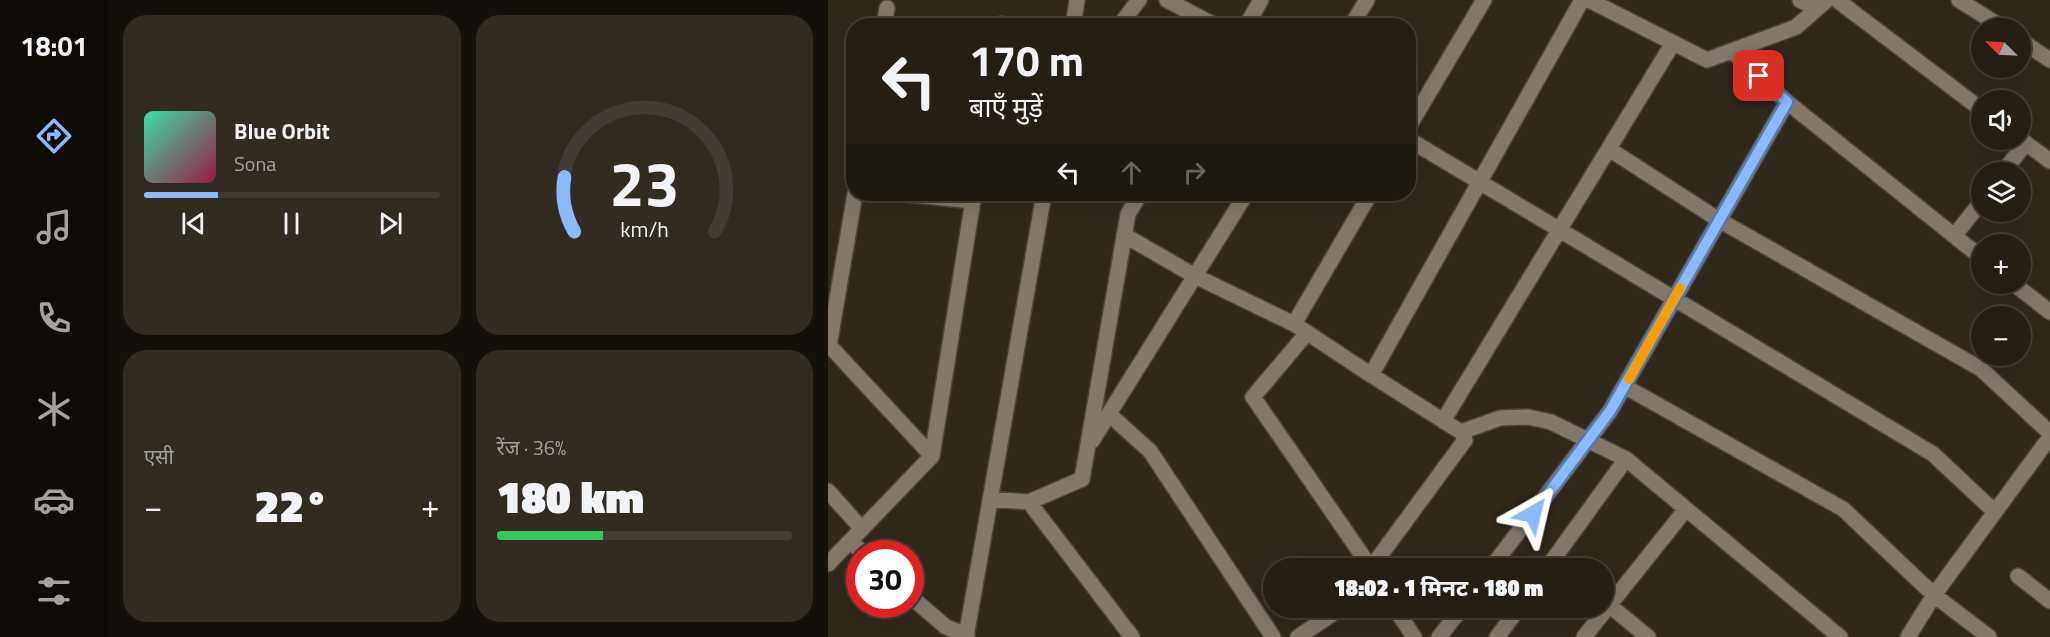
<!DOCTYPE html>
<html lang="hi">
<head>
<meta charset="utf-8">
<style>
  body { margin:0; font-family:"Titillium Web","Noto Sans Devanagari",sans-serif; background:#312b22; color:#f1f3f6; height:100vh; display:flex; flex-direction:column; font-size:22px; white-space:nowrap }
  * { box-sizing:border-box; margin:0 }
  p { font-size:20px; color:#a3a2a0 }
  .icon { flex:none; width:33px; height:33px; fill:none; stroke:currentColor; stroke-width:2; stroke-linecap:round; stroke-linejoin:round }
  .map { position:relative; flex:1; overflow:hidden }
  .details { display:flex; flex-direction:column; gap:15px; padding:15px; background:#14100c; width:720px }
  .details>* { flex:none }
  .banner { position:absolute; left:18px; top:18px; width:570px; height:183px; border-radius:24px; box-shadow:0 6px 24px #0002,0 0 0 2px #423c34; background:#251e15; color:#f1f3f6; overflow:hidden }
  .needle { width:39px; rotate:294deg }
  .tools { position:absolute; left:1143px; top:18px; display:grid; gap:12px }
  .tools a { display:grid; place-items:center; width:60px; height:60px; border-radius:50%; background:#251e15; box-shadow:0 6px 24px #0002,0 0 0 2px #423c34; font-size:30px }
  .speed { position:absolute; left:18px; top:540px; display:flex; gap:12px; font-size:30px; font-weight:700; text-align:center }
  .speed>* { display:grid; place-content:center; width:78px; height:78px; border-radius:50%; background:#251e15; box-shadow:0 6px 24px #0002,0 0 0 2px #423c34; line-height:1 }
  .speed .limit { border:9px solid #d22; background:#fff; color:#111 }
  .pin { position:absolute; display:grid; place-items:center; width:51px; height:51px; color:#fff; margin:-26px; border-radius:12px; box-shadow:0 3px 9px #0006 }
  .me { position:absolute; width:66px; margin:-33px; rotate:37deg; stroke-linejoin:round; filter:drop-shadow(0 0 4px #0008) }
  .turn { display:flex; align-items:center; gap:21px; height:126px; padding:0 24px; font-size:27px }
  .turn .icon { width:78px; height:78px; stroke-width:2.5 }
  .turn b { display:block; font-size:42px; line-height:51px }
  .lanes { display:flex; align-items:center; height:57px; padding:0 24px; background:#0003; justify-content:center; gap:30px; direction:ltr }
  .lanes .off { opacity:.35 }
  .big { font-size:45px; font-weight:800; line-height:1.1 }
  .details .tile { flex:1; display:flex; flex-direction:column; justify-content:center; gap:9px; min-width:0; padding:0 21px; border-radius:24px; background:#312b22 }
  .details .dial { align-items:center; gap:0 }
  .dial svg { height:156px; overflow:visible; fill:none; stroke:#423c34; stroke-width:7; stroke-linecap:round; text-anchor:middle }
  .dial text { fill:#f1f3f6; stroke:none }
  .song { display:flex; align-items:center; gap:18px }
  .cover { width:72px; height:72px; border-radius:9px; background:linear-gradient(135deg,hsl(160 70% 55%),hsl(340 70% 35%)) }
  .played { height:6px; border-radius:3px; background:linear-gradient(90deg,#8abafc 25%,#423c34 25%) }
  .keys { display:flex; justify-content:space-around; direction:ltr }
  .heat { display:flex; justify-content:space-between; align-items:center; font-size:33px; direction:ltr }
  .charge { height:9px; border-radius:4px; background:linear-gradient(90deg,#34c759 36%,#423c34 0) }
  .details .tiles { flex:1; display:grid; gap:15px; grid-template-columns:repeat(2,1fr) }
  .trip { position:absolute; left:435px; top:558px; width:351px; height:60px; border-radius:30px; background:#251e15; box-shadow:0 6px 24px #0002,0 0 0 2px #423c34; font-weight:800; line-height:60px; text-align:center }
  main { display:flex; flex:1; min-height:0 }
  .dock { display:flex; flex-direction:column; width:108px; justify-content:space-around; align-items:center; background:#0f0c08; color:#a3a2a0 }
  .dock .icon { width:42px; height:42px }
  .dock .current { color:#8abafc }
  .dock b { font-size:27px; color:#f1f3f6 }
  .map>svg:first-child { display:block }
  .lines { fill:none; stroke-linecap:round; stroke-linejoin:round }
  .minor-casing { stroke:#4c453b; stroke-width:18 }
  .minor { stroke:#83786a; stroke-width:15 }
  .route-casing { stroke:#5a79a4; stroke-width:15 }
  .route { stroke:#8abafc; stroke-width:10 }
  .slow { stroke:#f59e0b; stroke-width:10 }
</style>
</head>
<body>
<main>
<nav class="dock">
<b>18:01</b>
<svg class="icon current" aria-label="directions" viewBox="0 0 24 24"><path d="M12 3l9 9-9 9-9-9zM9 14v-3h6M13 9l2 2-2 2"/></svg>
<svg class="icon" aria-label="music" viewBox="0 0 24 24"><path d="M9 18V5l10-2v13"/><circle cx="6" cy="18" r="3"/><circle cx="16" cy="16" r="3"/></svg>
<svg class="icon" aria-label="phone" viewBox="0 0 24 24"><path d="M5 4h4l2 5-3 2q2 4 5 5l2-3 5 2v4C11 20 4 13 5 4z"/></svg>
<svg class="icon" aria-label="climate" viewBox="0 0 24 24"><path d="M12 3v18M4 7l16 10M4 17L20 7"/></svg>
<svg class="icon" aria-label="car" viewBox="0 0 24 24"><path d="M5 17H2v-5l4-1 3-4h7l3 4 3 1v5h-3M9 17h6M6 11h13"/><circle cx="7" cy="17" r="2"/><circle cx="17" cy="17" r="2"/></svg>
<svg class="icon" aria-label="filters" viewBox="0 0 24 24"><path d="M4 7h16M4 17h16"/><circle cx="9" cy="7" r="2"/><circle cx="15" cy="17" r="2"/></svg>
</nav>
<section class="details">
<div class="tiles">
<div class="tile">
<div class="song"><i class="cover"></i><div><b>Blue Orbit</b><p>Sona</p></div></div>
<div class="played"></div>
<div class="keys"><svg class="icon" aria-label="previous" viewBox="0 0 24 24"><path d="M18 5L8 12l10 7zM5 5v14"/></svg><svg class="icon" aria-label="pause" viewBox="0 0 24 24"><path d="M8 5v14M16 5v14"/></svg><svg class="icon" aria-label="next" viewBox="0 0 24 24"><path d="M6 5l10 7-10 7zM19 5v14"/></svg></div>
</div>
<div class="tile dial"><svg viewBox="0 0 100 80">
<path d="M14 69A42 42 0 1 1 86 69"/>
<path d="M14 69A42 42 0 0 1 9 41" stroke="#8abafc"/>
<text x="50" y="56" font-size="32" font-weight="700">23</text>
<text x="50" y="72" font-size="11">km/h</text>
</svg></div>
<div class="tile"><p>एसी</p>
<div class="heat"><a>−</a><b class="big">22°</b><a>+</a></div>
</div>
<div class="tile"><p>रेंज · 36%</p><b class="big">180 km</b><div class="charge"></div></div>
</div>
</section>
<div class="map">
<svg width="1222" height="637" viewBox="0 0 1222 637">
  <rect width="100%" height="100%" fill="#31281c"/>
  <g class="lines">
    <defs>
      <path id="minor" d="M339,0L388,26
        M761,0L879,60L968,27L999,0
        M972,0L989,9
        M1009,0L1154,110
        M1131,0L1175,28
        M56,26L59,8
        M173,26V24
        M245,26L249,0
        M291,26L311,0
        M418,26L433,0
        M523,26L539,0
        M1192,40L1222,60
        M959,102L1154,258
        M580,128L656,0
        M580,139L1105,454L1167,512
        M1192,139L1222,161
        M781,149L891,220L1153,369L1222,433
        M1175,172L1198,143
        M76,194L145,201
        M296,235L367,276L466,324L542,194
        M1126,236L1154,201
        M1186,284L1222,312
        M466,324L543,375L754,0
        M479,333L425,397L543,568
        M0,344L104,456
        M1,346L27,194
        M796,386L1015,509L1106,595L1222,437
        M281,414L322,451L445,637
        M615,421L845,43
        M633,432L672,418L700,417L723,422L798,459L1012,637
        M264,441L418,194
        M0,491L34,529
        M162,499L201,502L254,479L300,214L312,194
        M201,502L304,637
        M22,541L36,554
        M0,564L104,456L146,194
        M543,568L637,440L633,432L543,375
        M663,568L782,411L959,102L904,51
        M719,568L798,459
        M1190,576L1222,601
        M82,596L118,627L139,635
        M781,605L820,637
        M567,608L586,637
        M138,637L216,194
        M470,637L513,608
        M611,637L634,608
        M669,637L691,608
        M756,637L858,509
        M1080,637L1106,595L1161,637"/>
    </defs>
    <use href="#minor" class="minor-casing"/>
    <use href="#minor" class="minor"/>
  </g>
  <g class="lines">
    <defs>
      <path id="route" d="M705,514L782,411L959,102L931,76"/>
    </defs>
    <use href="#route" class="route-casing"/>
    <use href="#route" class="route"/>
    <path class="slow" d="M801,379L852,288"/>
  </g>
</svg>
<div class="tools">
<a><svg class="needle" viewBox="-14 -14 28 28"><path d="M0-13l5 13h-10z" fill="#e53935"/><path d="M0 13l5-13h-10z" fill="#a3a2a0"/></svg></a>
<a><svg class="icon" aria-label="sound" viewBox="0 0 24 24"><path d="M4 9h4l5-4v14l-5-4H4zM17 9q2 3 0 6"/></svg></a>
<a><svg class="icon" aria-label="layers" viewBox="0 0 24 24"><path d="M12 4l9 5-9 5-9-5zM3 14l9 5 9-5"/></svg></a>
<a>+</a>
<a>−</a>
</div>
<div class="speed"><div class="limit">30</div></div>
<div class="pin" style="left:931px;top:76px;background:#d93025"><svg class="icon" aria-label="arrive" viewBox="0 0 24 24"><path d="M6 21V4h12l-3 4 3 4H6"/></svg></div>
<svg class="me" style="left:705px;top:514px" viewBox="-20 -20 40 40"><path d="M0-17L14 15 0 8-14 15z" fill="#8abafc" stroke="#fff" stroke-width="4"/></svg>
<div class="trip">18:02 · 1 मिनट · 180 m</div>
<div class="banner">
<div class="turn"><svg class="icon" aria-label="left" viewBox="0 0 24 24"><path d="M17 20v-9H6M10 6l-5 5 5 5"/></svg><div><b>170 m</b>बाएँ मुड़ें</div></div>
<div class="lanes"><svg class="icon" aria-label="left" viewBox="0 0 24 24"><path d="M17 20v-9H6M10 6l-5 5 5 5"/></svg><svg class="icon off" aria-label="ahead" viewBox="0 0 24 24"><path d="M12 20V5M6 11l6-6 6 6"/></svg><svg class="icon off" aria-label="right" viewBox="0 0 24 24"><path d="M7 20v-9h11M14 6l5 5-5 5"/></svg></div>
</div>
</div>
</main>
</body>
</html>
